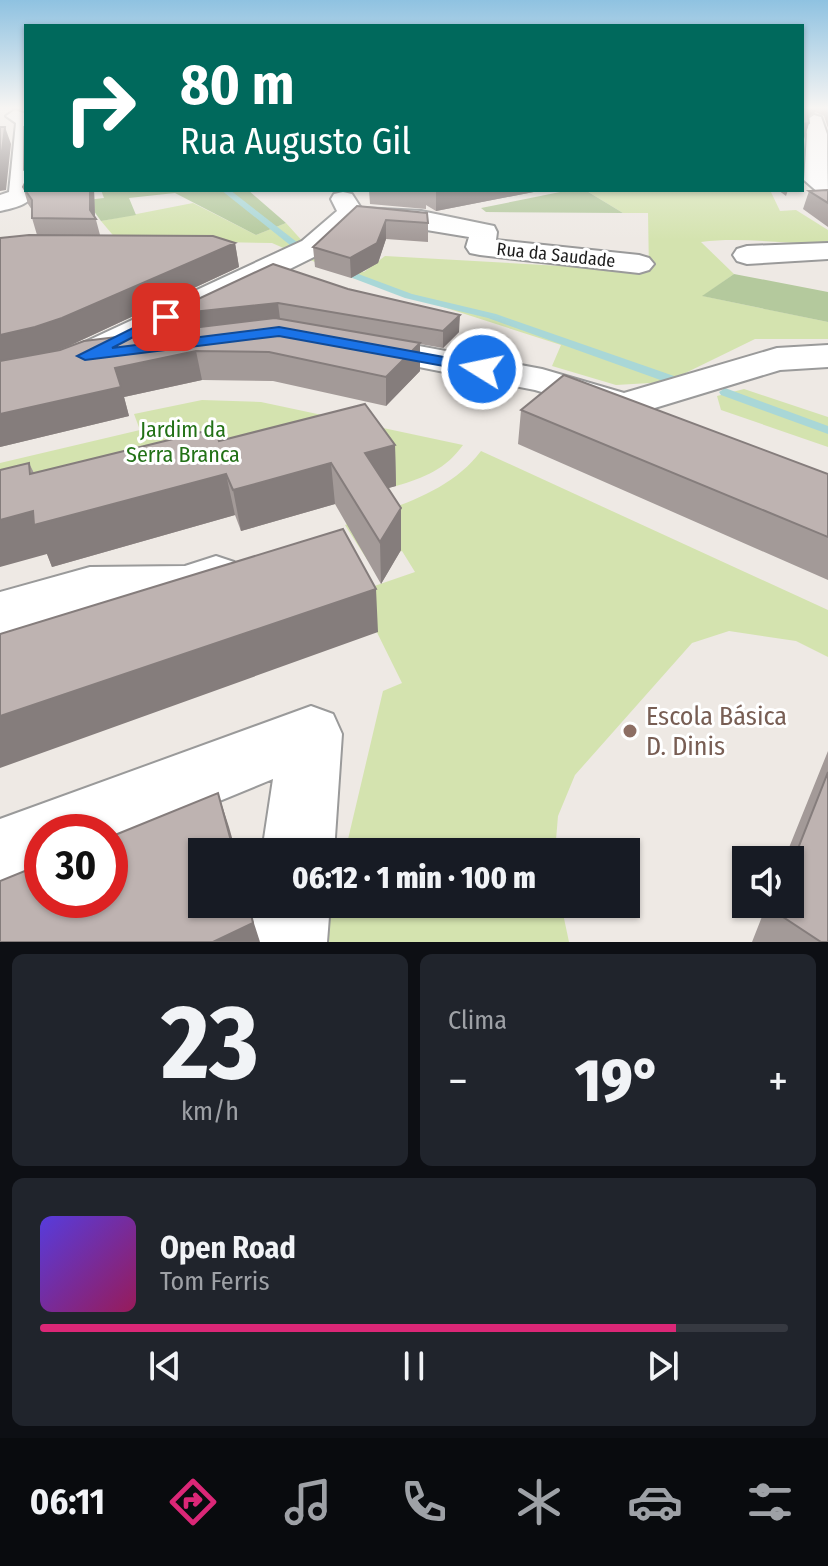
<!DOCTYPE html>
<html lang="pt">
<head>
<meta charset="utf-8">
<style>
  body { margin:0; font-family:"Fira Sans Condensed",sans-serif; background:#20242c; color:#f1f3f6; height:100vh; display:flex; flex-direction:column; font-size:30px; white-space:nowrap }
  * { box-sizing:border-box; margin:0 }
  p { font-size:26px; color:#9ea1a6 }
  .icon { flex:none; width:44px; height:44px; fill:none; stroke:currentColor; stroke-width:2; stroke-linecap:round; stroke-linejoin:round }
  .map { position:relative; height:942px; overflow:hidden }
  .sheet { display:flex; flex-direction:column; gap:12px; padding:12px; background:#0d0f14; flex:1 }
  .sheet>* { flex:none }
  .guide { position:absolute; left:24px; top:24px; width:780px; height:168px; border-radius:0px; box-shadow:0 2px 6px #0004; background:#00695c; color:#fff; overflow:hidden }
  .tools { position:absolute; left:732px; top:846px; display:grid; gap:16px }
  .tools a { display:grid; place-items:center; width:72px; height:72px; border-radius:0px; background:#171b24; box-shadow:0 2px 6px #0004; font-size:40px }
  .speed { position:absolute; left:24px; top:814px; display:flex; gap:16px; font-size:40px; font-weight:700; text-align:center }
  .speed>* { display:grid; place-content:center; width:104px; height:104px; border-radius:50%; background:#171b24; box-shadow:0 2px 6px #0004; line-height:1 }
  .speed .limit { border:12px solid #d22; background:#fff; color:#111 }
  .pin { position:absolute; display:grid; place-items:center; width:68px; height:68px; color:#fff; margin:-34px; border-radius:16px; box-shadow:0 4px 12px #0006 }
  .me { position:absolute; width:88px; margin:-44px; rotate:280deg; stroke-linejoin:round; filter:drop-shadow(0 0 6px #0008) }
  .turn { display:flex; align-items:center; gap:28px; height:168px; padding:0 24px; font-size:36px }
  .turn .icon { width:104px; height:104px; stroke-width:2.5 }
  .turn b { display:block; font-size:56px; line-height:68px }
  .big { font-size:60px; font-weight:800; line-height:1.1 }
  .sheet .widget { flex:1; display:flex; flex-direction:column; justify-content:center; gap:12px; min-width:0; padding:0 28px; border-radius:12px; background:#20242c }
  .sheet .dial { align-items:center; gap:0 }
  .dial b { font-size:104px; line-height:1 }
  .song { display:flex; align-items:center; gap:24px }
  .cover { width:96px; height:96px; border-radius:12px; background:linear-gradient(135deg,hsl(250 70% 55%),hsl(330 70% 35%)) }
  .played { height:8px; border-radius:4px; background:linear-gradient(90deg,#db2777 85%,#363941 85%) }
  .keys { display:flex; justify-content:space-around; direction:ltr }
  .heat { display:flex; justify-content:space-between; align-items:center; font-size:44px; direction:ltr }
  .sheet .tiles { flex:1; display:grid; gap:12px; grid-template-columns:1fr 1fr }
  .widget:last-child { grid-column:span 2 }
  .trip { position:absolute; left:188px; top:838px; width:452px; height:80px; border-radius:0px; background:#171b24; box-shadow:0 2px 6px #0004; font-weight:800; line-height:80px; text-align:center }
  .dock { display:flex; height:128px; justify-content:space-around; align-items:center; background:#090b0e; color:#9ea1a6 }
  .dock .icon { width:56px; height:56px }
  .dock .current { color:#db2777 }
  .dock b { font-size:36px; color:#f1f3f6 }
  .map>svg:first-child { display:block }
  .grass { fill:#d4e3af }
  .forest { fill:#b4c99d }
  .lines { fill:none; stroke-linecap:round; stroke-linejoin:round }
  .stream { fill:#a9d7d7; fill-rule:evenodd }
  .minor-casing { stroke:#9a9a9a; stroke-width:4 }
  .minor { fill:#fff; fill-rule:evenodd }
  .wall { fill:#a39a98 }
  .shaded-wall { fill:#857d7c }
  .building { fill:#beb3b1; stroke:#857d7c; stroke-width:2 }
  .route { fill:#1a73e8; stroke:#114b97; stroke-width:2 }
  .education-dot { fill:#8d6e63; stroke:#fff; stroke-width:3 }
  .labels { text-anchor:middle; stroke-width:6; stroke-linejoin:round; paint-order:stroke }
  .far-street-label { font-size:18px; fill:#1d1d1d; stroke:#fff }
  .park-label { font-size:22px; fill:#227116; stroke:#fff }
  .near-education-label { font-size:26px; fill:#785e54; stroke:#fff; text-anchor:start }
</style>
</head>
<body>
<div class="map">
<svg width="828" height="942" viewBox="0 0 828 942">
  <rect width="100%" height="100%" fill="#eee9e4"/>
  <path class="grass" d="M585,190H770L780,211L796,210L828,230V243C785,245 743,236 701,242L734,274L703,296L828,322V339H755L667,382L616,385L552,366L561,345L350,277L301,256L315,251L364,272L385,256L649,271L648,213H623Z
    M193,203L256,235L286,223L305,244L288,250L272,243L117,240L101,221Z
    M744,389L828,417V447L721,410L717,396Z
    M202,400L261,402L463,445C446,469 424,478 396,486L367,444L0,516V463L140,430L134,414Z
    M481,451L828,610V657L796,641L729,631L692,643L575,775L558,816L555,852H345L383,691L402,683L357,592L415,572L402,551L368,561L345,525C393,507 449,494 481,451Z
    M333,904H561L569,942H324Z"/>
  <path class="forest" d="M101,190H248L286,223L256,235L175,193L129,198L136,215L101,221L86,200L104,198Z
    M570,190H585L623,213L486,212L481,208Z
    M734,274L828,292V322L702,296Z"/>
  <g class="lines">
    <path class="stream" d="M221,190H230L311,253V257H305Z
      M337,266L412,294L496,314L674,376L676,379L670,383L666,382L488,318L405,298L334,271V267Z
      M725,388L828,426V434L721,395L719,392Z"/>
    <defs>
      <path id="minor" d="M15,110L26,114V190H33C33,205 13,208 0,211V195L9,192L16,123L6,116Z
        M814,115L821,117L827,134L828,196L820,194L804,180L807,134L805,121Z
        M343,192L352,194L361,208L421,211L494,226L497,232L496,240L639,255L649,258L654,264L649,270L639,273L480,255L470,253L466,247L469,237L360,219L322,253L98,364L69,375L0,390V368L46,358L72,348L302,241L337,211L331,199L334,194Z
        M828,243V259L747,264L737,261L733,255L737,249L747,246Z
        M360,335L542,369L624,393L777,348L828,345V367L780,370L625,417L535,390L348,353L342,346L348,339Z
        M216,556L234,562L242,575L234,588L185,604L90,607L0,634V592L90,567L185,566Z
        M311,706L333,714L342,734L334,852H262L273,779L110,846V832H42V874L0,891V819Z
        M254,904H330L327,942H249Z"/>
    </defs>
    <use href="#minor" class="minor-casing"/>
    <use href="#minor" class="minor"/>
  </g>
  <path class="wall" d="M802,108H828V128L824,116L815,112L808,117L809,123L804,139Z
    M23,187L94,190L95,216L100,235L235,243L239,267L71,345L168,331L273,264L459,332L443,348L420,344V371L386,406L273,381L202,380L124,397L129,416L0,447L37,235L32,218V210L28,204Z
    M369,190H544L436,211L426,205V209L370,204Z
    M778,190H788L786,196Z
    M828,190V227L803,209L809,191Z
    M357,206L428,223V242L386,239L378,263L351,278L315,267L313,247Z
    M521,410L828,474V580L518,444Z
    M219,441L395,445L396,486L388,488L401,550L381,584L335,504L241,531L235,515L52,567L47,554L29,463L34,473Z
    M828,751V942H752L767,904H790V860H784Z"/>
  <path class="shaded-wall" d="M806,108H816L815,112L802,121Z
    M809,123L804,139H802L803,124Z
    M5,127L11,144L6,190L0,191V167Z
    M90,190H94L95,219L90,210Z
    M448,190H544L436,211V192Z
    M386,220V239L378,263L351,278L350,258Z
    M235,243L239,267L71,345L45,355L0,365V335Z
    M278,303L280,319L168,332L164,315Z
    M460,315L459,332L443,348V331Z
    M420,343V371L386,406V377Z
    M196,351L202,380L124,397L129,416L0,447V414L115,368Z
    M395,445L396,486L367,494L365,453Z
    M331,463L335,504L241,531L233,490Z
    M226,474L235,515L52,567L47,554L0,567V520L33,511Z
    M401,508V550L381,584L380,542Z
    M376,589L378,632L0,768V716Z
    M218,793L229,827L236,852H234Z
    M236,904H250L248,926L251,914L260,942H213L235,911Z"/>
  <path class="building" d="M802,108H807L809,123L803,124L802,127Z
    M0,127H5L0,167Z
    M24,127H26V171L24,170Z
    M26,181V190H90V210L96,219L32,218V200L23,187Z
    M828,190V203L809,191Z
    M357,206L427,213L428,223L386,220L377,243L350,258L313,247Z
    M29,235L213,236L235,243L62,318L35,327L0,335V238Z
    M273,264L348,289L460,315L443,331L278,303L164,315Z
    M275,318L420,343L386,377L269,352L196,351L115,368L121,387L0,414V361L60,350L84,341Z
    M564,375L828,474V537L521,410Z
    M365,404L395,445L365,453L401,508L380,542L331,463L233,490L226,474L34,525L33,511L0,520V470L29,463L30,474L214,429L219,441Z
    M343,529L376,589L0,716V634Z
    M828,772V942H821L774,911L776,904H790V869Z
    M218,793L234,852H202V904H236L235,911L238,914H251L253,923L213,942H0V881L42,864V900H110V837Z"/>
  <linearGradient id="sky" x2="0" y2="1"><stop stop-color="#8fc2e1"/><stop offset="0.45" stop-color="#f7f5f3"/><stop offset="1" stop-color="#f7f5f3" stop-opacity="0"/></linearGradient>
  <rect width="828" height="240" fill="url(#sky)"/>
  <path class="route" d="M161,314L172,317L112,348L279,327L482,364L490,369L482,373L279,336L85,360L77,356Z"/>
  <circle class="education-dot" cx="630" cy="731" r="8"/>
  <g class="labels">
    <g class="far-street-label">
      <text transform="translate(556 255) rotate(6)" y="6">Rua da Saudade</text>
    </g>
    <g class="park-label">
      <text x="183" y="437">Jardim da<tspan x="183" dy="25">Serra Branca</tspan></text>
    </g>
    <g class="near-education-label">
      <text x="646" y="725">Escola Básica<tspan x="646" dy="30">D. Dinis</tspan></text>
    </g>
  </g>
</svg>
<div class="tools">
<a><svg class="icon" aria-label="sound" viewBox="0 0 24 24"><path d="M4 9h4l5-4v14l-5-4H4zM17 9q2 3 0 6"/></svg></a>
</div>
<div class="speed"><div class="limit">30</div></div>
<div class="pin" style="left:166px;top:317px;background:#d93025"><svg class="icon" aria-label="arrive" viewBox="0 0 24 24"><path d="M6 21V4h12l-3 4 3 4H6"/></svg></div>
<svg class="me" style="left:482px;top:369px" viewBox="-20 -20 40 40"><circle r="17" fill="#1a73e8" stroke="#fff" stroke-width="3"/><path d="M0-11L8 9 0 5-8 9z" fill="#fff"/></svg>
<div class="trip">06:12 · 1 min · 100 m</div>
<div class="guide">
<div class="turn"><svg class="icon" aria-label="right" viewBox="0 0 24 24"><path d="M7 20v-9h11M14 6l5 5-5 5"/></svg><div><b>80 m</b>Rua Augusto Gil</div></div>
</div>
</div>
<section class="sheet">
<div class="tiles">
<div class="widget dial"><b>23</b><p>km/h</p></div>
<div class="widget"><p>Clima</p>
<div class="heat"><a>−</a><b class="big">19°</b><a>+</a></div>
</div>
<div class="widget">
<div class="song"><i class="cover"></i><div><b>Open Road</b><p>Tom Ferris</p></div></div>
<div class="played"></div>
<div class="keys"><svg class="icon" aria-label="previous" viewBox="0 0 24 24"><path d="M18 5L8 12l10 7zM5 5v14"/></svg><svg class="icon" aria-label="pause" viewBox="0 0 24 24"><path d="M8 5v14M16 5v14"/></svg><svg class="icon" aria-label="next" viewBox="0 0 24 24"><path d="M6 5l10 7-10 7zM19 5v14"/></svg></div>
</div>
</div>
</section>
<nav class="dock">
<b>06:11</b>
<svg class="icon current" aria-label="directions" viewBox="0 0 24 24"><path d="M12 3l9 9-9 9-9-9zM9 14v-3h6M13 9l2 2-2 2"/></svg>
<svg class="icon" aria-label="music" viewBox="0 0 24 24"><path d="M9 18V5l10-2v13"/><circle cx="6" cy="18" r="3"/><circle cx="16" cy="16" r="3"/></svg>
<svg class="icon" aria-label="phone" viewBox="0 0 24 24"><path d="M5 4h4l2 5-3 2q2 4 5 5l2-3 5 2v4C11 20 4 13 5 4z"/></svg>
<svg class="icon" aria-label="climate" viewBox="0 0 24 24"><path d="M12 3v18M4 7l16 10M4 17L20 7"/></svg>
<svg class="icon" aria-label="car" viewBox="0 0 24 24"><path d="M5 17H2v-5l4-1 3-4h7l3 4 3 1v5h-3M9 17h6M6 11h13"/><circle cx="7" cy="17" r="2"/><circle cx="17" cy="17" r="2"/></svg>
<svg class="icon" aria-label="filters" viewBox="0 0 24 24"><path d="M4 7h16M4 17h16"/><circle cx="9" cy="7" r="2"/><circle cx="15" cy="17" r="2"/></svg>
</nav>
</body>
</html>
